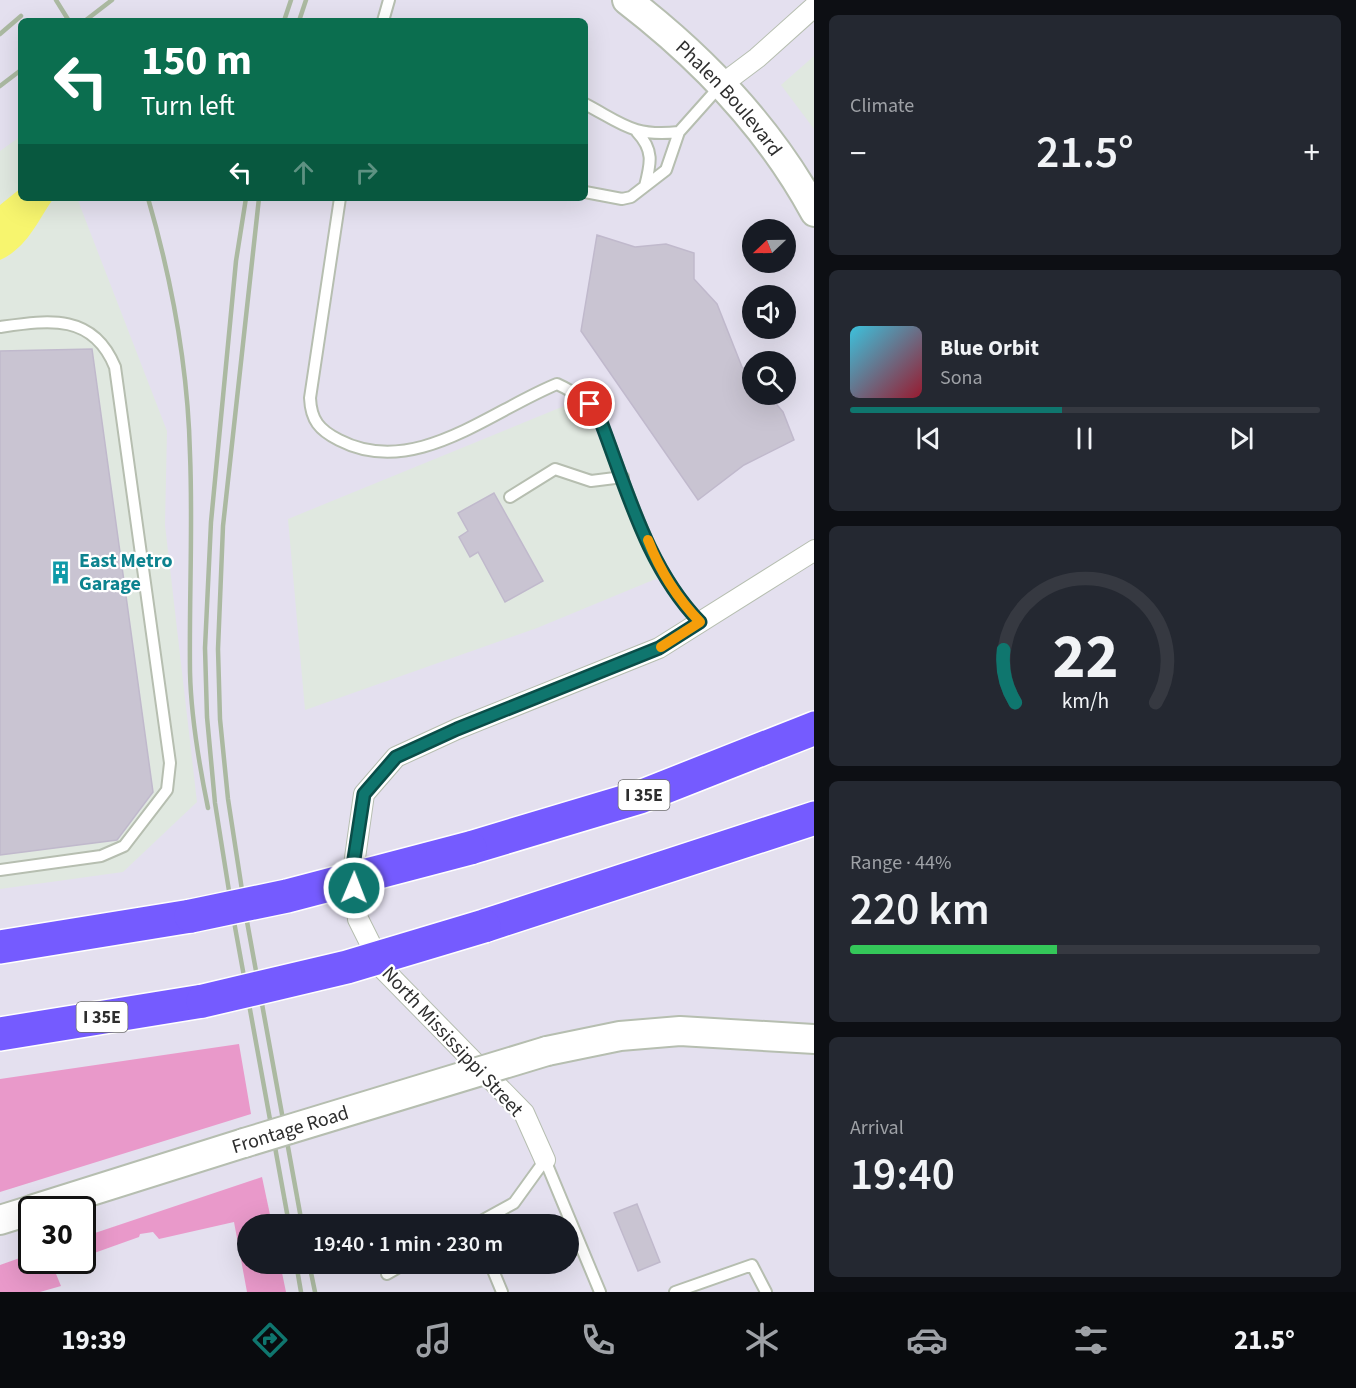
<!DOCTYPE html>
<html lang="en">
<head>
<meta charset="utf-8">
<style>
  body { margin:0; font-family:"Source Sans 3",sans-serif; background:#242831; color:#f1f3f6; height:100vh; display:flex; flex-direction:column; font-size:22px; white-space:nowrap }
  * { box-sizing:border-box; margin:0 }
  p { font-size:20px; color:#9ea1a6 }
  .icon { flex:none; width:33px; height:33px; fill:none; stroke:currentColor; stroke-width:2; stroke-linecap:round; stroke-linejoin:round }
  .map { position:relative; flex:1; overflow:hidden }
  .details { display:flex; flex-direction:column; gap:15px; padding:15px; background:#0d0f14; width:542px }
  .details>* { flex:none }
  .hud { position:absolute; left:18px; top:18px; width:570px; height:183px; border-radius:9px; box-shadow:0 6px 24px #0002; background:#0b6e4f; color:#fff; overflow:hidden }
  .needle { width:39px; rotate:248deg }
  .tools { position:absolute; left:742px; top:219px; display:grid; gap:12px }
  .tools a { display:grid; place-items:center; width:54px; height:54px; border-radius:50%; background:#171b24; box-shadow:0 6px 24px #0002; font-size:30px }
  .speed { position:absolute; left:18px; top:1196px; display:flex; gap:12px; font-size:30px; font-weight:700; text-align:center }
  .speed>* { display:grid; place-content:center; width:78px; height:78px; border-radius:50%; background:#171b24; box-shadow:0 6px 24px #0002; line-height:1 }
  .speed .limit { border:3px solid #111; border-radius:9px; background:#fff; color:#111 }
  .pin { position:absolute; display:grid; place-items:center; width:51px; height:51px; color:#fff; margin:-26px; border:3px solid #fff; border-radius:50%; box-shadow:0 2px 6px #0007 }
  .me { position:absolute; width:66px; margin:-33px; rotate:1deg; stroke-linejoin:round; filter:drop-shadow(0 0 4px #0008) }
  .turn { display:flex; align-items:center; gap:21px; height:126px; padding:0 24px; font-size:27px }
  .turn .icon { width:78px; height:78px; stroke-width:2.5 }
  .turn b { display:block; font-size:42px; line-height:51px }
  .lanes { display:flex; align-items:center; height:57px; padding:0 24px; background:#0003; justify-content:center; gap:30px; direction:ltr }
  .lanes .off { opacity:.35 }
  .big { font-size:45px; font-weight:600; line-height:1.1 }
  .details .widget { flex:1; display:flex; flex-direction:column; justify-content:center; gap:9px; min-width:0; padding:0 21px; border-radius:9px; background:#242831 }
  .details .dial { align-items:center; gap:0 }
  .dial svg { height:156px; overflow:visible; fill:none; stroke:#363941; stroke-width:7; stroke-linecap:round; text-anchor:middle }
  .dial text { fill:#f1f3f6; stroke:none }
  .song { display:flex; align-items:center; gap:18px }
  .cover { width:72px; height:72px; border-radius:9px; background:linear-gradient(135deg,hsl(190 70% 55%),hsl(350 70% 35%)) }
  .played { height:6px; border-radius:3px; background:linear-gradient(90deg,#0f766e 45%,#363941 45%) }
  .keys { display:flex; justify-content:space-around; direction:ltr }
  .heat { display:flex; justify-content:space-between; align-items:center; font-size:33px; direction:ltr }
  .charge { height:9px; border-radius:4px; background:linear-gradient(90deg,#34c759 44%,#363941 0) }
  .trip { position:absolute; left:237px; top:1214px; width:342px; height:60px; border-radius:30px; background:#171b24; box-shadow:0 6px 24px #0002; font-weight:600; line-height:60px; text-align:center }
  .menu { display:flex; height:96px; justify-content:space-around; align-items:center; background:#090b0e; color:#9ea1a6 }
  .menu .icon { width:42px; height:42px }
  .menu .active { color:#0f766e }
  .menu b { font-size:27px; color:#f1f3f6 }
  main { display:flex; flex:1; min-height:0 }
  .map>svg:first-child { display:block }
  .industrial { fill:#e0e8e0 }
  .green { fill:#e999ca }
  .water { fill:#f7f56e }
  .building { fill:#c9c4d2; stroke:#c0b9cc; stroke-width:1.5 }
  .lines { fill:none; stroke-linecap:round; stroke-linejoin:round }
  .lane-casing { stroke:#b6beb0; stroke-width:14 }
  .street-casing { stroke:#b6beb0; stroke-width:22 }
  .secondary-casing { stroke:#b6beb0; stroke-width:32 }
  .highway-casing { stroke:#fff; stroke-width:36 }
  .lane { stroke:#fff; stroke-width:10 }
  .street { stroke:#fff; stroke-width:20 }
  .secondary { stroke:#fff; stroke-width:28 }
  .highway { stroke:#755bff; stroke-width:33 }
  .rail { stroke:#abb9a1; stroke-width:4.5 }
  .secondary-bridge-casing { stroke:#b6beb0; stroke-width:32; stroke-linecap:butt }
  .highway-bridge-casing { stroke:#fff; stroke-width:36; stroke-linecap:butt }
  .secondary-bridge { stroke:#fff; stroke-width:28 }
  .highway-bridge { stroke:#755bff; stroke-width:33 }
  .route-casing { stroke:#0a4d48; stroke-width:15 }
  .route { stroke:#0f766e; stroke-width:10 }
  .slow { stroke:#f59e0b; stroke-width:10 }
  .labels { text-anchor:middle; stroke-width:4.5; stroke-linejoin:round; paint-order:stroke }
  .shield { fill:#fff; stroke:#6d6d6d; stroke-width:1.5 }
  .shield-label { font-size:18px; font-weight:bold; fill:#2e2e2e }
  .street-label { font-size:20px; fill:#2e2e2e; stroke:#fff }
  .culture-label { font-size:20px; font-weight:bold; fill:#0d838f; stroke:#fff; text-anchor:start }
</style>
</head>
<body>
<main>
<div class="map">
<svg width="815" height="1292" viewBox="0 0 815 1292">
  <rect width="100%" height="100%" fill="#e4e0ef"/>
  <path class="industrial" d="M814,56V129L781,85Z
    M21,136V198H77L167,431L165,525L197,802L123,872L0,889V151Z
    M569,404L579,406L594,427L658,578L537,628L305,710L288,519Z"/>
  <path class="green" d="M239,1044L251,1114L0,1192V1079Z
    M262,1177L272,1224H248V1263H280L286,1292H247L234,1222L159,1239L153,1232L140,1234L139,1237L83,1257V1237Z
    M31,1254L32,1260H76L54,1269L61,1286L40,1292H0V1265Z"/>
  <path class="water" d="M21,188V198L53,199C37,222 27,248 0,260V205Z"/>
  <path class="building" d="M597,235L635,247L666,244L694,253V279L717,304L742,367L753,378V394H768L783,412L794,440L744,465L698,500L581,331Z
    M92,349L153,792L117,840L0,855V351Z
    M494,493L543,581L505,602L478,552L470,557L459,537L468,531L458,513Z
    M637,1204L660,1262L638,1271L614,1213Z"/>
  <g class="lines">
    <defs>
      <path id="lane" d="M383,21L389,0
        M585,104C623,124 633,137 679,132
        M637,132C654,150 651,163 645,186
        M585,192L622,199L631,197L666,170L679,132L720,86
        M340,198L310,398C311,420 319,430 339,440C414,479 490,411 557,384C577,393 589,403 601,422C628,490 648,568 700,622
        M0,327C49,320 93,313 115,367L170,763L167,790L124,846L101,856L0,870
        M510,497L555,469L591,481L623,477
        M476,1224L514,1203L545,1160L600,1292
        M490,1263L502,1292
        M387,1274L406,1263
        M675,1292L752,1265L766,1292"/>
      <path id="street" d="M721,85L757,58L815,6
        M545,1160L524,1113L383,969L358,919L353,872L364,794L396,757L457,729L659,648L815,550"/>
      <g id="secondary">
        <path id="s1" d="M627,0C701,57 770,129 815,212"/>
        <path d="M547,1051L620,1036L680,1031L815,1039"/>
        <path d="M34,1209L244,1143"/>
        <path d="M0,1220L32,1210"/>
      </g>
      <path id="highway" d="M470,848L640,797L815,728
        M484,926L815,818
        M0,947L191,916
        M0,1034L203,1001"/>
    </defs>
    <use href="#lane" class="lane-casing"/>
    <use href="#street" class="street-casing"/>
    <use href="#secondary" class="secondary-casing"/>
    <use href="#highway" class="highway-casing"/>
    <use href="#lane" class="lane"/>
    <use href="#street" class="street"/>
    <use href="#secondary" class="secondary"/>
    <use href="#highway" class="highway"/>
    <path class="rail" d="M56,0L69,21
      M86,20L112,0
      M284,21L291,0
      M299,21L306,0
      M0,34L21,16
      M0,86L21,70
      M148,198C172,281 188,367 190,454C193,527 189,599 190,672C191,718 199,764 208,808
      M246,198L236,261L211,522L205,648L207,717L215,803L233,916L289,1224
      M259,198L223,526L218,649L220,719L228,799L246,916L302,1224
      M296,1263L301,1292
      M309,1263L315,1292"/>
    <defs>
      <path id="secondary-bridge" d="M244,1143L547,1051"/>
      <path id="highway-bridge" d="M191,916L287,896L470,848
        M203,1001L347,967L484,926"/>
    </defs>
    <use href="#secondary-bridge" class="secondary-bridge-casing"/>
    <use href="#highway-bridge" class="highway-bridge-casing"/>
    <use href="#secondary-bridge" class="secondary-bridge"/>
    <use href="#highway-bridge" class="highway-bridge"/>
  </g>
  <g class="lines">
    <defs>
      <path id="route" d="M354,888L352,872L364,794L396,757L457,729L659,648L700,622C648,569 627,490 601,422L590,404"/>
    </defs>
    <use href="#route" class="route-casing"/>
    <use href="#route" class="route"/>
    <path class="slow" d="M648,540C660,571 676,597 700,622L661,647"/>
  </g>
  <defs>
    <symbol id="building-bare" viewBox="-9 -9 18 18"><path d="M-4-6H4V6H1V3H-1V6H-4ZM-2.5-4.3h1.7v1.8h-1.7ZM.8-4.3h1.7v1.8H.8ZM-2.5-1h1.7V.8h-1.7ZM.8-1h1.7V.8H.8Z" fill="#0f9aa8" stroke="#fff" stroke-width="2.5" paint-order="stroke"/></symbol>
  </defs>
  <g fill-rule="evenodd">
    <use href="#building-bare" x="44" y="556" width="33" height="33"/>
  </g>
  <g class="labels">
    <g class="shield">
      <rect x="618.5" y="780" width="51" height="30" rx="4.5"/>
      <rect x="76.5" y="1002" width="51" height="30" rx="4.5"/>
    </g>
    <g class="shield-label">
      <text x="644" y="801">I 35E</text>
      <text x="102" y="1023">I 35E</text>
    </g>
    <g class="street-label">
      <text dy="7" stroke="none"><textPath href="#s1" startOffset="142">Phalen Boulevard</textPath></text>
      <text transform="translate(453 1041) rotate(47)" y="7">North Mississippi Street</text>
      <text transform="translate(290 1129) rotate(-17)" y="7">Frontage Road</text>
    </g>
    <g class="culture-label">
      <text x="79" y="567">East Metro<tspan x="79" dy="23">Garage</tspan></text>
    </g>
  </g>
</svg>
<div class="tools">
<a><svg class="needle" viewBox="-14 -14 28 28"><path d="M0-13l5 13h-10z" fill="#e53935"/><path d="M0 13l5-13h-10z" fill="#9ea1a6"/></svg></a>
<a><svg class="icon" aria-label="sound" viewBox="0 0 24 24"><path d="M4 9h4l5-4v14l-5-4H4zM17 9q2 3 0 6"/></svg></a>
<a><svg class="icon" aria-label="search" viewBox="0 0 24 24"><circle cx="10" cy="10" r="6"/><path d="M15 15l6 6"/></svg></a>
</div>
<div class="speed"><div class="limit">30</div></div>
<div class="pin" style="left:590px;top:404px;background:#d93025"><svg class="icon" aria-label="arrive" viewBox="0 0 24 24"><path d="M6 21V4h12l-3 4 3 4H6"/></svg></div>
<svg class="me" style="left:354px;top:888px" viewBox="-20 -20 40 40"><circle r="17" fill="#0f766e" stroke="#fff" stroke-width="3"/><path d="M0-11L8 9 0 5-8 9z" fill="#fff"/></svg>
<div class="trip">19:40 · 1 min · 230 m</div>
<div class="hud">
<div class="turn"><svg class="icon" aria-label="left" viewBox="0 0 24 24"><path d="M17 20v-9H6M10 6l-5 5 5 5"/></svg><div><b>150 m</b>Turn left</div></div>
<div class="lanes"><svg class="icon" aria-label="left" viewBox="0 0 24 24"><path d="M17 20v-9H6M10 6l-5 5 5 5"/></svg><svg class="icon off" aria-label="ahead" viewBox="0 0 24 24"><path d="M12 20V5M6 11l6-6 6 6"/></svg><svg class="icon off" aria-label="right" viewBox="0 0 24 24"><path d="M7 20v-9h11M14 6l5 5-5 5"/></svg></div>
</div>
</div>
<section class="details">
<div class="widget"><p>Climate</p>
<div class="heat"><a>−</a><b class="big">21.5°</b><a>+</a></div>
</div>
<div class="widget">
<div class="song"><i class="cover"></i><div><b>Blue Orbit</b><p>Sona</p></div></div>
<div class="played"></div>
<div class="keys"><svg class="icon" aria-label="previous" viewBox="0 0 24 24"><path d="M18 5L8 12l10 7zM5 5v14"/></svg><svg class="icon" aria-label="pause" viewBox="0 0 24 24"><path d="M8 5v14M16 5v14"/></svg><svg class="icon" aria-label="next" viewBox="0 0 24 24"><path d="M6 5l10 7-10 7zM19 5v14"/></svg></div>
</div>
<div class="widget dial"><svg viewBox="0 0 100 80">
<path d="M14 69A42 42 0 1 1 86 69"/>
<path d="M14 69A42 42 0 0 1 8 42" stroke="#0f766e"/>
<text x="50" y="56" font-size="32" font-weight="700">22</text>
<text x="50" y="72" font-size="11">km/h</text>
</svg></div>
<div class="widget"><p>Range · 44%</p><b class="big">220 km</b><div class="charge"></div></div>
<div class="widget"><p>Arrival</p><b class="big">19:40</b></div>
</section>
</main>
<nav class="menu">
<b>19:39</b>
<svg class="icon active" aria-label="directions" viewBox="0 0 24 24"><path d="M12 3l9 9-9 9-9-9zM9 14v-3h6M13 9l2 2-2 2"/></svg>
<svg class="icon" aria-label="music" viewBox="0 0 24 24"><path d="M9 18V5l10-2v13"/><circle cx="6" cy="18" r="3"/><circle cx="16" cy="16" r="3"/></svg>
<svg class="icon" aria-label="phone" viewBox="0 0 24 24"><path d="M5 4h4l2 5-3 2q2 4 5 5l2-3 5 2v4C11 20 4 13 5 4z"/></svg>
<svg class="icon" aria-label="climate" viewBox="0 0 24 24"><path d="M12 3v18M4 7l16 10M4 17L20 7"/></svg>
<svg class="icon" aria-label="car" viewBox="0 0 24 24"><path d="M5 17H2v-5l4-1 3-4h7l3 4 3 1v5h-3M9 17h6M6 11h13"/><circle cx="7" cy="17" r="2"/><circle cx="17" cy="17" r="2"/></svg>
<svg class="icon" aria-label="filters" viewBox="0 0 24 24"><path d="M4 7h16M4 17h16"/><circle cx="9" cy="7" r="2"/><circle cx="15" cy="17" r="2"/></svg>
<b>21.5°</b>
</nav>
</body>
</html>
